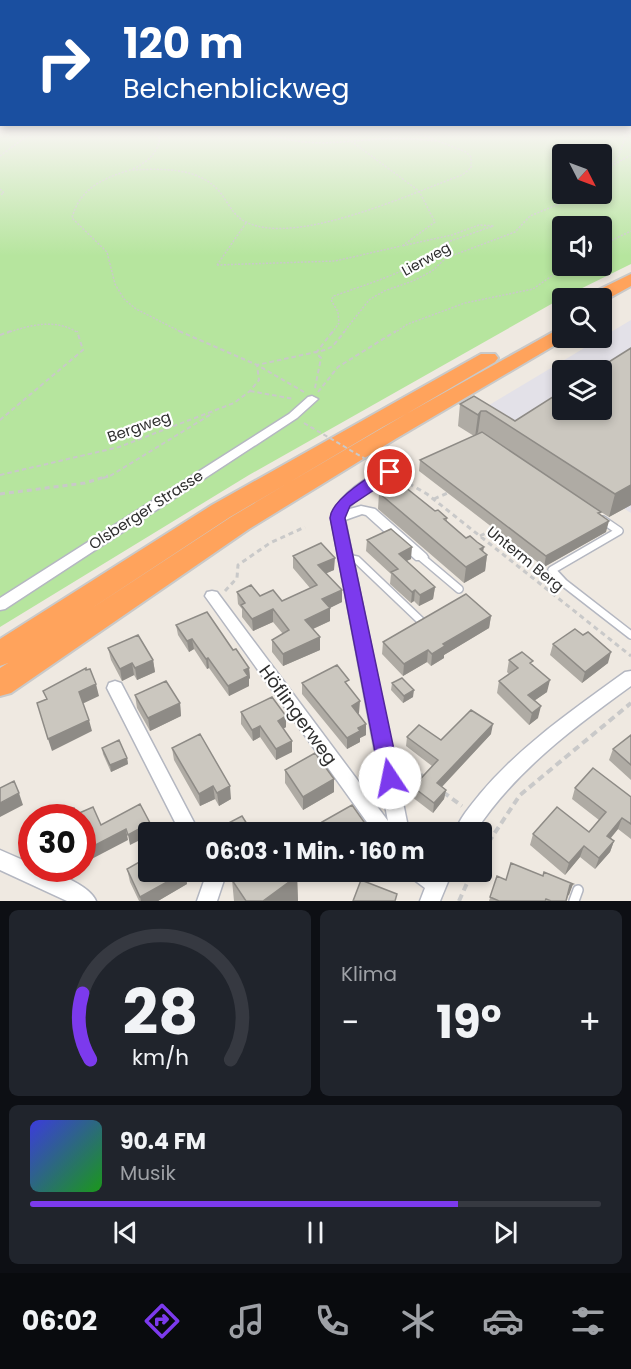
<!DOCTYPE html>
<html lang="de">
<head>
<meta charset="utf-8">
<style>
  body { margin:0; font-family:Poppins,sans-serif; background:#20242c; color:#f1f3f6; height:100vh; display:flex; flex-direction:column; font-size:22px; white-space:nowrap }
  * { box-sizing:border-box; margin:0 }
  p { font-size:20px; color:#9ea1a6 }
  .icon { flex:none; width:33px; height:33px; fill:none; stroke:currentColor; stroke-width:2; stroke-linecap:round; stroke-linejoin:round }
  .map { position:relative; height:901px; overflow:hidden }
  .sheet { display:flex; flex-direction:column; gap:9px; padding:9px; background:#0d0f14; flex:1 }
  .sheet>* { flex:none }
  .banner { position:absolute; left:0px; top:0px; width:632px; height:126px; box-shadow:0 3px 9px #0003; background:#1a4fa0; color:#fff; overflow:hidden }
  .needle { width:39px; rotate:132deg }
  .buttons { position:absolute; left:552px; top:144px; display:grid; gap:12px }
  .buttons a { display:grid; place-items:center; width:60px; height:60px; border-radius:6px; background:#171b24; box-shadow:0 3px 9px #0003; font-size:30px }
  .speed { position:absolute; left:18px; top:804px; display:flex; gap:12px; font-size:30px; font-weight:700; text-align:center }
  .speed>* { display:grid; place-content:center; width:78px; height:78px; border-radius:50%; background:#171b24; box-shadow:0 3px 9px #0003; line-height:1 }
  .speed .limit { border:9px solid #d22; background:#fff; color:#111 }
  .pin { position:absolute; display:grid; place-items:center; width:51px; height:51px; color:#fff; margin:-26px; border:3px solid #fff; border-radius:50%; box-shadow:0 2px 6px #0007 }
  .me { position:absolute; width:66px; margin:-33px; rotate:349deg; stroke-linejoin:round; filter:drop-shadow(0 0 4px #0008) }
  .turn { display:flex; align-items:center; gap:21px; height:126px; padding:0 24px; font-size:27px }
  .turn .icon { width:78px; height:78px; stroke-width:2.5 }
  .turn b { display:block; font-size:42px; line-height:51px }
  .big { font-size:45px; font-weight:700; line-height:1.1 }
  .sheet .widget { flex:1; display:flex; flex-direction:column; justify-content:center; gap:9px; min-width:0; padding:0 21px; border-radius:9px; background:#20242c }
  .sheet .dial { align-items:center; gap:0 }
  .dial svg { height:156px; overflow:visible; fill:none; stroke:#363941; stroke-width:7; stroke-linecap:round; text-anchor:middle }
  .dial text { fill:#f1f3f6; stroke:none }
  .song { display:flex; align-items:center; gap:18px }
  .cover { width:72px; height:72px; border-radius:9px; background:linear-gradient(135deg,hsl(240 70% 55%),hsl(120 70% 35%)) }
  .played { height:6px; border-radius:3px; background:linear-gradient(90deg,#7c3aed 75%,#363941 75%) }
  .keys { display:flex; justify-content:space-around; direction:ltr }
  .heat { display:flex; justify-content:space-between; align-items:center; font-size:33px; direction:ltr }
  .sheet .tiles { flex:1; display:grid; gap:9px; grid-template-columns:1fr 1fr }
  .widget:last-child { grid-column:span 2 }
  .trip { position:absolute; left:138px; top:822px; width:354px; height:60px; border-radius:6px; background:#171b24; box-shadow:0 3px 9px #0003; font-weight:700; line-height:60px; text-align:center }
  .tab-bar { display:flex; height:96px; justify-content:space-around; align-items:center; background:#090b0e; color:#9ea1a6 }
  .tab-bar .icon { width:42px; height:42px }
  .tab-bar .on { color:#7c3aed }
  .tab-bar b { font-size:27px; color:#f1f3f6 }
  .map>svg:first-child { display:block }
  .industrial { fill:#e3e1e8; fill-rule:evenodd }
  .green { fill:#b6e59e; fill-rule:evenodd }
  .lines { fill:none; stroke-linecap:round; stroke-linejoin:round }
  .lane-far1-casing { stroke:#b4b7c1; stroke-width:10 }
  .lane-casing { stroke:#b4b7c1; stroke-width:12 }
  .street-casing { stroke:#b4b7c1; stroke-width:3 }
  .highway-casing { stroke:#c9c9c9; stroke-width:4 }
  .path-far3 { stroke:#c9c9c9; stroke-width:1.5; stroke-dasharray:2 1.5; stroke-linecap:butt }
  .path-far2 { stroke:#c9c9c9; stroke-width:2; stroke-dasharray:4.5 3; stroke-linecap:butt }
  .path-far1 { stroke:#c9c9c9; stroke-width:3; stroke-dasharray:5 4; stroke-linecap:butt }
  .path { stroke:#c9c9c9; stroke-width:4; stroke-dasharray:7 4.5; stroke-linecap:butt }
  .lane-far1 { stroke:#fff; stroke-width:7 }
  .lane { stroke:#fff; stroke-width:9 }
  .street { fill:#fff; fill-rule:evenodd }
  .highway { fill:#ffa35c; fill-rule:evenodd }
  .path-bridge { stroke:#c9c9c9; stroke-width:2; stroke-dasharray:4.5 3; stroke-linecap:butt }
  .wall { fill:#afaba4 }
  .shaded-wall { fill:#8e8b86 }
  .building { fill:#cbc7bf; stroke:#8e8b86; stroke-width:1.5 }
  .route { fill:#7c3aed; stroke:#51269a; stroke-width:1.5 }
  .labels { text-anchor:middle; stroke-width:4.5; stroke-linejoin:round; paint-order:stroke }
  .far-street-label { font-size:14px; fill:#2e2e2e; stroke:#fff }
  .street-label { font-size:15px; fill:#2e2e2e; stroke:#fff }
  .near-street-label { font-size:18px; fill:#2e2e2e; stroke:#fff }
</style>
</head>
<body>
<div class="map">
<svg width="631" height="901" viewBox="0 0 631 901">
  <rect width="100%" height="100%" fill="#efe9e1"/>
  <path class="industrial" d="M631,320V513L476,413ZM562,370H602V410H562Z"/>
  <path class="green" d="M0,130H631V264L562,298L249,475L0,627ZM562,154H602V194H562ZM562,226H602V266H562Z"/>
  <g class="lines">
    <defs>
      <path id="lane-far1" d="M603,520L619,531L552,570L564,583L631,635
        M421,557L459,589
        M347,558L357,560L422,622"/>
      <path id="lane" d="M574,901L578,890"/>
      <path id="street" d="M312,396L318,399L297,418L5,609L0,610V598L289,414L308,397Z
        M390,468L394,469L396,472L394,475L363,494L346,510L361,506L375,509L426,554L428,557L426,560H416L366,515L362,514L345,520L407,822L403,832H374L205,596L207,592L212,591L217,592L388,821L331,518C337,496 369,474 390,468Z
        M631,671V686C573,728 515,771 475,832H455C459,819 471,805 480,794C521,745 574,709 625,672Z
        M115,681L121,683L199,832H180L107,688L109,683Z
        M0,850L32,864V868C49,868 90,885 96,901H67L0,870Z
        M200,872H220L224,880L217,901H197L204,881Z
        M410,872H452L440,901H420L425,888L413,879Z"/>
      <path id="highway" d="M631,274V286L602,302V298H587L590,294Z
        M562,327V338H567L397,438L249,529L11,693L0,696V668L8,663L0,666V639L212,505L481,354H495L498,358L495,362L230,517L86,612L231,517L381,428Z"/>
    </defs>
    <use href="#lane-far1" class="lane-far1-casing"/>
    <use href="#lane" class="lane-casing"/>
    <use href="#street" class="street-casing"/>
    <use href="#highway" class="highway-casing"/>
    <path class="path-far3" d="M265,130C298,150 343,141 380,139C399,138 417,139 436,141
      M0,156L35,130
      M611,166L631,155
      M133,169C147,162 156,155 160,139L153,130
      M129,170C160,169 197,166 219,191C228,202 233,216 246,222C296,247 412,193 462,175L471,168V157L466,152L410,130
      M127,171C101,179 79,190 72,218L107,252L115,284L124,299L136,309L183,333
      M602,175L618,157L628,130
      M0,189L4,193L0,195
      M602,245L631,231
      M217,265L335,261L401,246
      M217,265L246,223
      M7,333C29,325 57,318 78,333
      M332,333L339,323L338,312L331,300L334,296C369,283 418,270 445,243L493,226L479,225L452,235L402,246L435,222L419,191L336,130
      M343,333L369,300L384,291L413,281L432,271L446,258L515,232L530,216L583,194
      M394,333L408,324L465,303L533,289L566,266"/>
    <path class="path-far2" d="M179,331L257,365L304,392
      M0,335L11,331
      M315,388L321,358L316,353L333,331
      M250,391L294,399
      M318,392L338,367L396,331
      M0,420L83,350L77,331
      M0,475L119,447L234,403L250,391L259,380L257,365L325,350L333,346L345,331
      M103,478L110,476L213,413"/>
    <path class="path-far1" d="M401,479L427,494L631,656
      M0,494L85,483L108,476
      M434,499L450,492
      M480,536L496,528
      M225,591L237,578L238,565L270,543L305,527"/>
    <path class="path" d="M402,761L424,777
      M443,792L462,806
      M482,852L520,795L631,703
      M459,901L472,872"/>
    <use href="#lane-far1" class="lane-far1"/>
    <use href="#lane" class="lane"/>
    <use href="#street" class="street"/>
    <use href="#highway" class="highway"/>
    <path class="path-bridge" d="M304,423L386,471"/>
  </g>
  <path class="wall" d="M631,348V505L609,517L601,512L600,514L606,532L544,567L419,471L420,460L474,436L458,426L460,404L474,396L515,421Z
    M379,493L435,511L447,518V522L487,555L485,571L464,583L378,509Z
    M367,540L411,559L406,561L435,587L433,599L419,606L414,601L411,603L390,584L391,574L366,551Z
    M293,556L334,570L326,573L342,602L329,608L330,621L313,629L320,650L283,666L272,652V640L283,634L273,622L253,631L242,617V609L238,604L237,592L282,601L310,588L293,568Z
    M491,616L489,628L444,655V658L431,666L427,662L403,676L382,654L383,642Z
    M176,625L233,650L249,668L250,678L249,679V686L229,696L209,668L207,669L194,649L189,652L178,635Z
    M583,635L608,663L582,683L550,655L553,644Z
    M108,648L153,660L155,672L137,680L134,675L122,681L111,660Z
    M509,660L532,664L547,692L534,701L538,718L529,725L497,693L499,681L509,674L507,672Z
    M302,683L349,687L359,713L358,714L366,724V735L360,738V742L347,749L302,694Z
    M392,683L413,697L403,703L391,690Z
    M135,695L180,703L181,716L150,731L137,708Z
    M241,712L286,716V727L283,729L292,752L276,760L260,737L253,741L241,724Z
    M491,734L442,787L446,790L444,799L433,813L412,797L413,787L432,766L406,746L407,737L441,740Z
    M631,735V780L609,760L613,749Z
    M102,748L127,758L128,764L111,772L103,754Z
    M172,748L231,799L219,806L215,799L200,806L174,760Z
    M285,770L334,792L303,810L285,783Z
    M575,788L631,797V839L618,829L611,838L614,841L610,852L595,869L580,857L565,875L530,845L533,834L589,832L599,820L572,799Z
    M127,869L185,872L187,884L158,901H139L130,882Z
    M297,876L298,901H234L232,880Z
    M497,876L506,880L543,876L573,884L566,901H489Z"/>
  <path class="shaded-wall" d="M481,411L478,432L475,437L478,415Z
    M631,485V505L609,517L615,494Z
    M609,521L606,532L544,567L546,556Z
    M412,547L411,559L398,565L399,554Z
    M484,547L482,558L487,555L485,571L464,583L466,567L480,549Z
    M335,558L334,570L318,577V565Z
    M435,587L433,599L419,606L420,595Z
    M342,590V602L322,612V599Z
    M415,590L414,601L411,603L412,592Z
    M330,608V621L306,632L305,620Z
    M273,609V622L253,631L252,619Z
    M491,616L489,628L444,655V658L431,666L432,654L443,644Z
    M320,637V650L283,666V654Z
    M192,639L194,649L189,652L187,641Z
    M428,650L427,662L403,676L404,664Z
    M611,652L608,663L582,683L585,672Z
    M208,658L209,668L207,669L206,659Z
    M153,660L155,672L137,680L135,668Z
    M132,663L134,675L122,681L120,669Z
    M249,668L250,678L249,679V686L229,696L228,686L244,670Z
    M550,680L547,692L525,707L528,695Z
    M96,684L99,696L82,704L79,692Z
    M414,690L413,697L403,703L404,696Z
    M360,701L359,713L351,717L352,706Z
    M180,703L181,716L150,731L148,718Z
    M541,706L538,718L529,725L532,713Z
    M286,716V727L278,732V721Z
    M89,720L92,731L52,751L48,739Z
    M366,724V735L360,738V742L347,749V738L358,728Z
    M493,724L491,734L436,793L437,783Z
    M260,726V737L253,741L252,730Z
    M292,741V752L276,760V749Z
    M127,758L128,764L111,772L110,765Z
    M334,779V792L303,810V797Z
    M213,786L215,799L200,806L199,794Z
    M230,786L231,799L219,806L217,793Z
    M446,790L444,799L433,813L434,803Z
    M19,793L23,805L0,817V803Z
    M622,818L618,829L603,847L607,836Z
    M150,823L151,832H148V836L130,845L128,835Z
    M126,829L128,840L82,864V852Z
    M614,841L610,852L595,869L599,858Z
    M584,846L580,857L565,875L569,863Z
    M185,872L187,884L158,901H141L140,897Z
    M297,876L298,901H263Z
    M573,884L569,895L566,896L570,885Z"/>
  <path class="building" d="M631,348V485L615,494L486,411H481L478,415L460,404L474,396L515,421L562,391V410H602V370H596Z
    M482,432L601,512L598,513L609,521L546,556L420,460Z
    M400,483L435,511L438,510L447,518L444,519L466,538L470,536L477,542L484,547L480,549L487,555L466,567L379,493Z
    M391,529L412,547L399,554L435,587L420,595L415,590L412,592L391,572L398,569L367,540Z
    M321,543L335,558L318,565L342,590L322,599L330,608L305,620L320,637L283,654L272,640L289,630L273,609L252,619L241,605L245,603L237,592L251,585L260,596L273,590L282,601L317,585L293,556Z
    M466,594L491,616L443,644L445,646L432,654L428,650L404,664L383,642Z
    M207,612L233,650L236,649L249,668L244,670L248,676L228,686L208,658L206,659L192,639L187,641L176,625Z
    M575,629L583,635L588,632L611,652L585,672L553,644Z
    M138,635L153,660L135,668L132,663L120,669L108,648Z
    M522,652L533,661L530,663L550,680L528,695L541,706L532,713L499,681L518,668L509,660Z
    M337,665L349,680L345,682L360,701L352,706L366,724L358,728L360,731L347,738L302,683Z
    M86,668V670L90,669L96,684L79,692L89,720L48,739L37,703L47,699L43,691Z
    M402,678L414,690L404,696L392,683Z
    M166,681L180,703L148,718L135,695Z
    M272,697L286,716L278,721L292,741L276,749L260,726L252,730L241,712Z
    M471,710L493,724L437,783L446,790L434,803L413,787L438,760L407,737L419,725L441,740Z
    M200,734L230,786L217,793L213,786L199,794L172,748Z
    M631,735V765L613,749Z
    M119,740L127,758L110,765L102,748Z
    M315,753L334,779L303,797L285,770Z
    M593,768L631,797V824L622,818L607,836L614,841L599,858L584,846L569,863L533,834L557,807L589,832L606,812L575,788Z
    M14,781L19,793L0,803V788Z
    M140,804L150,823L128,835L126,829L82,852V818H60L59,815L74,808L77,814L93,807L101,825Z
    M352,805L369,829L362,832H312L325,825L322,822Z
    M242,816L252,832H219L217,829Z
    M148,857V872H185L140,897L127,869Z
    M511,863L543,876L544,872L573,884L570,885L566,901H551L546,899L545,901H499L490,897L497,876L506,880Z
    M244,872H293L297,876L263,901H246L232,880Z
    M361,880L397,894L395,901H353Z"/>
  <linearGradient id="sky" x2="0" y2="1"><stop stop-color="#7abfeb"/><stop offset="0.51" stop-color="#f8f5f2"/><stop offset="1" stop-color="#f8f5f2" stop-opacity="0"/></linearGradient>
  <rect width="631" height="256" fill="url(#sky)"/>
  <path class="route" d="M390,468L395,469L397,472L395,476L350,506L345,518L400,778L397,784L390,787L383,784L380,778L330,518C331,500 373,472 390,468Z"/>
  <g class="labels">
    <g class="far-street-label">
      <text transform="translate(426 259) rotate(-29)" y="5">Lierweg</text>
    </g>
    <g class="street-label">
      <text transform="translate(139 427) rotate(-19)" y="5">Bergweg</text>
      <text transform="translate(146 510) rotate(-33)" y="5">Olsberger Strasse</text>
      <text transform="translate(525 559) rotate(39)" y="5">Unterm Berg</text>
    </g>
    <g class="near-street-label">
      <text transform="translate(298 715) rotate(54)" y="6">Höflingerweg</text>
    </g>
  </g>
</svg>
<div class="buttons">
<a><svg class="needle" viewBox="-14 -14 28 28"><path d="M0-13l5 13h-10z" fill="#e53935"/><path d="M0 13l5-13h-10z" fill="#9ea1a6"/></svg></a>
<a><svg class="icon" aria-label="sound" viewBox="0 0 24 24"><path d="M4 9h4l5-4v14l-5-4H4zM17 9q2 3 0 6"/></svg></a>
<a><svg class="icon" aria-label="search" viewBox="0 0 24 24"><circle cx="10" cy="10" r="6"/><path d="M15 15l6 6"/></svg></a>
<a><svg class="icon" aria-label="layers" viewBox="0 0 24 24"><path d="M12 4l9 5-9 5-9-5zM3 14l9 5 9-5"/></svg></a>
</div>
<div class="speed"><div class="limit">30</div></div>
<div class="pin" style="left:390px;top:472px;background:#d93025"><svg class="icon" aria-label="arrive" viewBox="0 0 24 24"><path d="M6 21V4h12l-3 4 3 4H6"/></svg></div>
<svg class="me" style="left:390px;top:778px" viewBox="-20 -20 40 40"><circle r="19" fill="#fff"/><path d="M0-13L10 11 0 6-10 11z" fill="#7c3aed"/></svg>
<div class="trip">06:03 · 1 Min. · 160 m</div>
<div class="banner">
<div class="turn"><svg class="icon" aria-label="right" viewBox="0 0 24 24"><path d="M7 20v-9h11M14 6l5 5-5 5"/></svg><div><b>120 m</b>Belchenblickweg</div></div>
</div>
</div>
<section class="sheet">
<div class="tiles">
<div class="widget dial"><svg viewBox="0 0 100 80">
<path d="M14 69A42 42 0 1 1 86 69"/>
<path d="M14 69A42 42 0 0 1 10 35" stroke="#7c3aed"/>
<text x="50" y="56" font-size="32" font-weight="700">28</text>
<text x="50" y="72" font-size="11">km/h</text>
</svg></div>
<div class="widget"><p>Klima</p>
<div class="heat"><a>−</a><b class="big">19°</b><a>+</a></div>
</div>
<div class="widget">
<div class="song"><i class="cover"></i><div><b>90.4 FM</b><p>Musik</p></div></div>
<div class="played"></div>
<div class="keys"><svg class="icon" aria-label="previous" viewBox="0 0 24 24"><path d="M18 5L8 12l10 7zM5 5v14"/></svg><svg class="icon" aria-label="pause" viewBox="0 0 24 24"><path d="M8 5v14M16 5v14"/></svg><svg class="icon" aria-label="next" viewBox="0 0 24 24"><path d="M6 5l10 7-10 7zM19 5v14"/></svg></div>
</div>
</div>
</section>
<nav class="tab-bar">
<b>06:02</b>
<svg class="icon on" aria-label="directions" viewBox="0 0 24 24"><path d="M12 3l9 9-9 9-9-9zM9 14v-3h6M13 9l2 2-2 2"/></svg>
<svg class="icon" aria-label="music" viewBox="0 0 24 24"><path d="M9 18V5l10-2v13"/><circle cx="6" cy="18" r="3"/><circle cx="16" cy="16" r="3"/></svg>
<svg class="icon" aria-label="phone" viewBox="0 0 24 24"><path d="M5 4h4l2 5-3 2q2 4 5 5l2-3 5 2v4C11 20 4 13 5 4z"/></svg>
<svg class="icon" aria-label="climate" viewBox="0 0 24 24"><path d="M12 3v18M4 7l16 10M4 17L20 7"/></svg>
<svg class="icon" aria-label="car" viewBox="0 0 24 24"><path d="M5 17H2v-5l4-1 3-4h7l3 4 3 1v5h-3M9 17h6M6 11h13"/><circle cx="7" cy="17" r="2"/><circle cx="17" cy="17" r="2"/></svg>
<svg class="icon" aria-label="filters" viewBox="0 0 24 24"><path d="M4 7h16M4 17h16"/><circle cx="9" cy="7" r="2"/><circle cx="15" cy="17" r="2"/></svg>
</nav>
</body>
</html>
